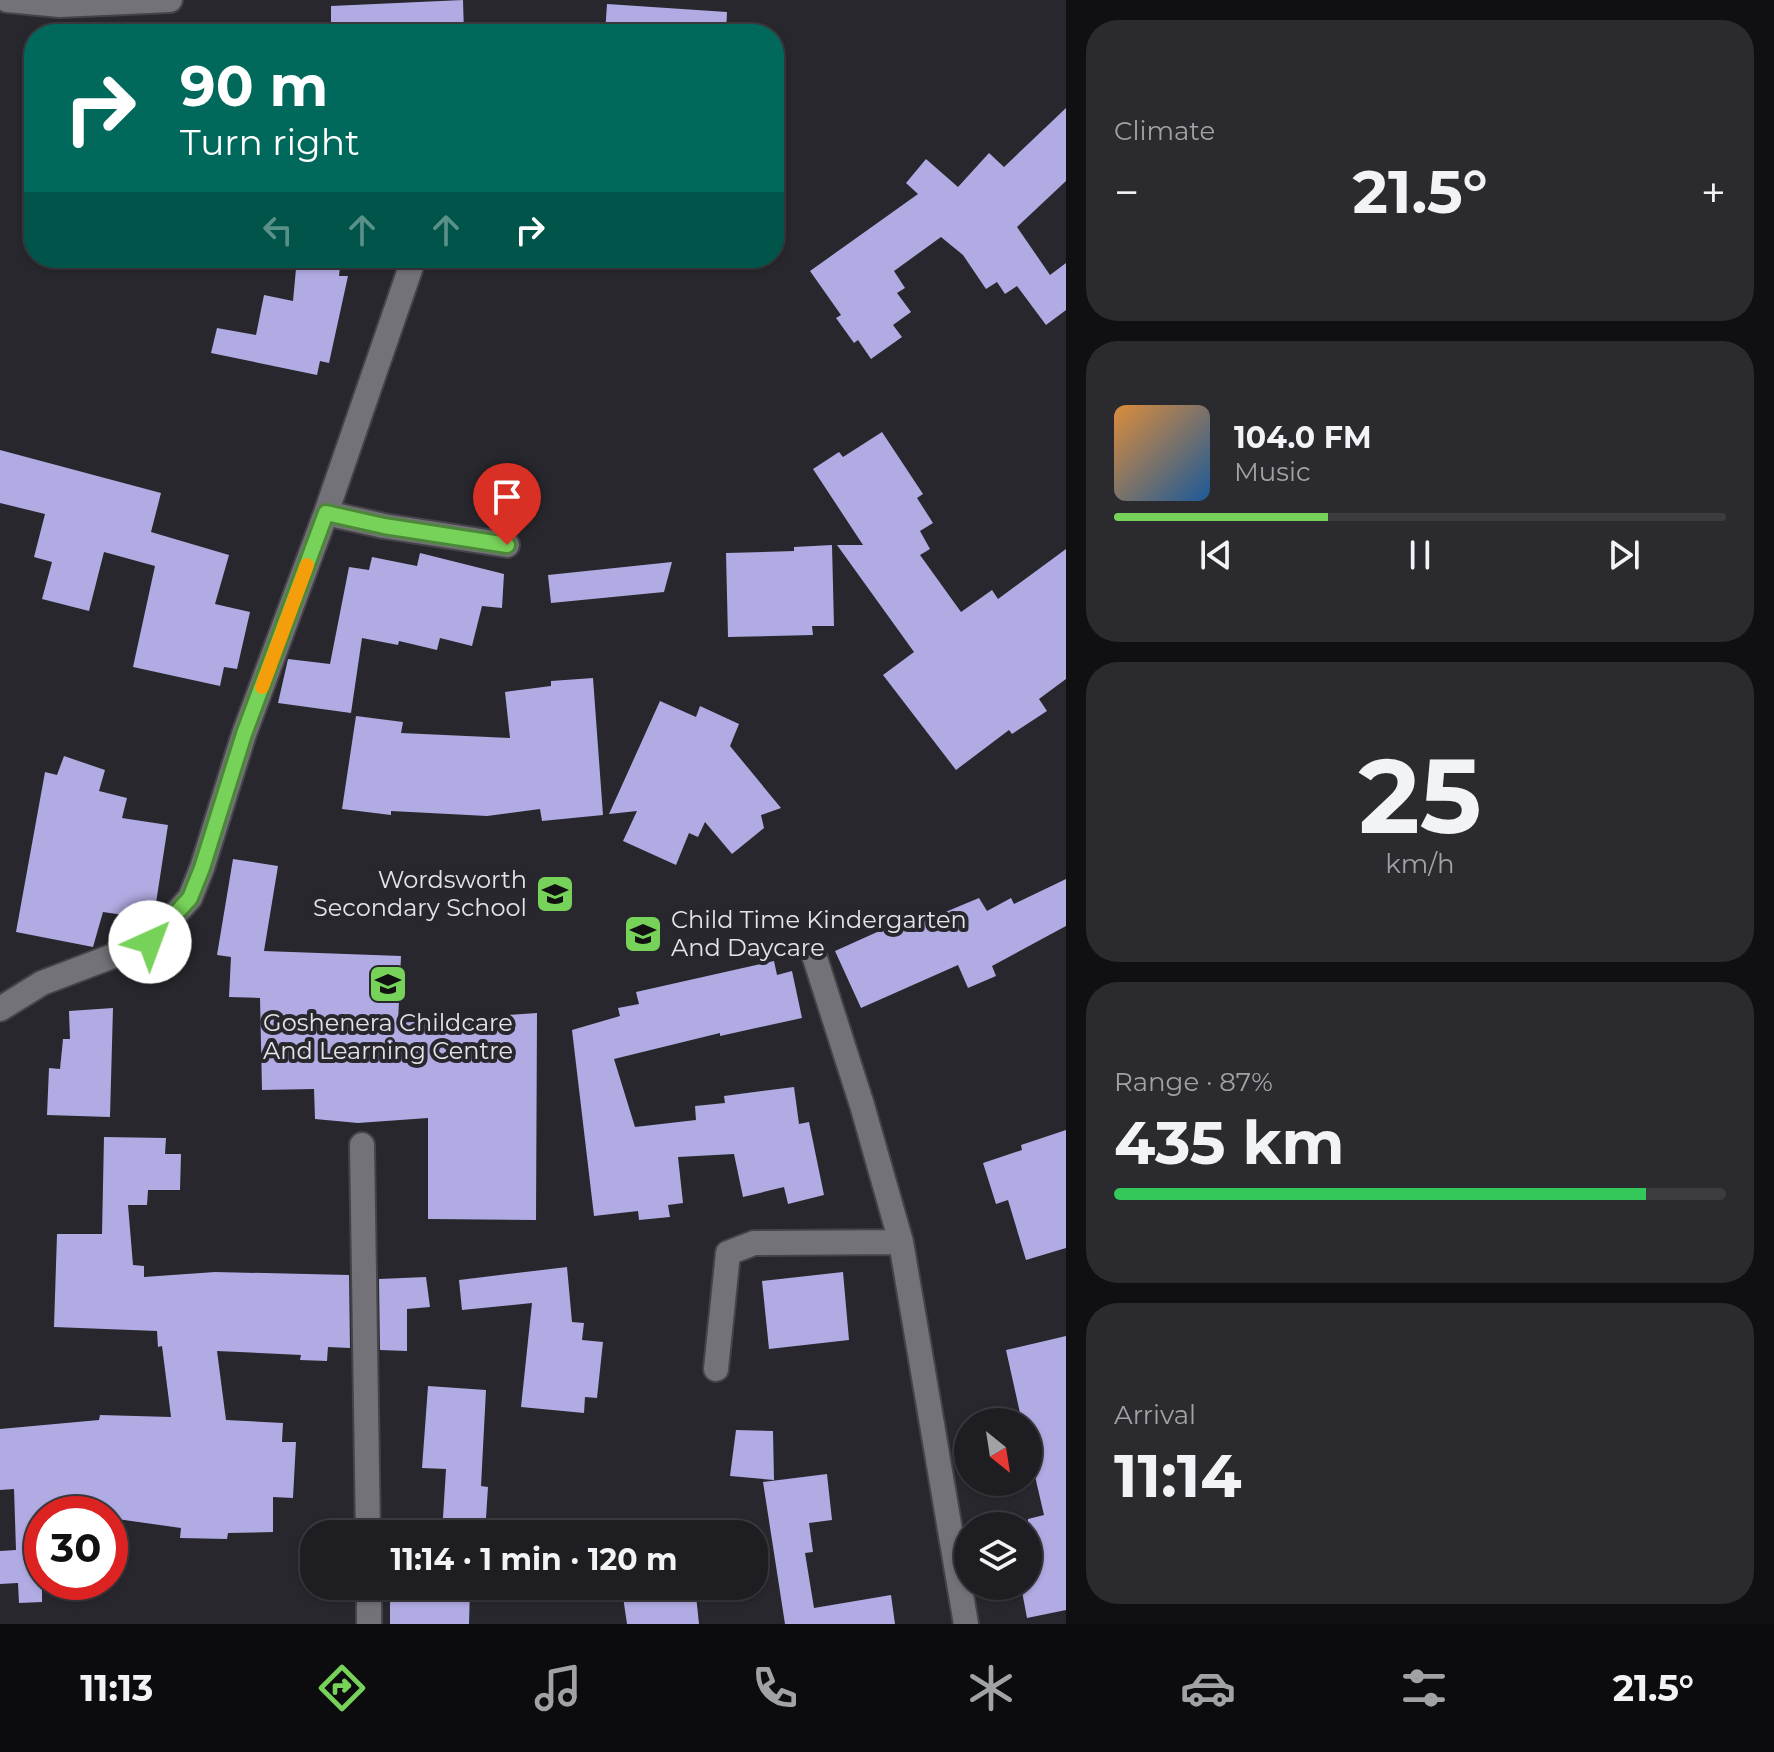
<!DOCTYPE html>
<html lang="en">
<head>
<meta charset="utf-8">
<style>
  body { margin:0; font-family:Montserrat,sans-serif; background:#2a2a2f; color:#f1f3f6; height:100vh; display:flex; flex-direction:column; font-size:30px; white-space:nowrap }
  * { box-sizing:border-box; margin:0 }
  p { font-size:26px; color:#a0a2a5 }
  .icon { flex:none; width:44px; height:44px; fill:none; stroke:currentColor; stroke-width:2; stroke-linecap:round; stroke-linejoin:round }
  .map { position:relative; flex:1; overflow:hidden }
  .details { display:flex; flex-direction:column; gap:20px; padding:20px; background:#101013; width:708px }
  .details>* { flex:none }
  .banner { position:absolute; left:24px; top:24px; width:760px; height:244px; border-radius:32px; box-shadow:0 2px 6px #0004,0 0 0 2px #3b3b40; background:#00695c; color:#fff; overflow:hidden }
  .needle { width:52px; rotate:150deg }
  .buttons { position:absolute; left:954px; top:1408px; display:grid; gap:16px }
  .buttons a { display:grid; place-items:center; width:88px; height:88px; border-radius:50%; background:#1d1d22; box-shadow:0 2px 6px #0004,0 0 0 2px #3b3b40; font-size:40px }
  .speed { position:absolute; left:24px; top:1496px; display:flex; gap:16px; font-size:40px; font-weight:700; text-align:center }
  .speed>* { display:grid; place-content:center; width:104px; height:104px; border-radius:50%; background:#1d1d22; box-shadow:0 2px 6px #0004,0 0 0 2px #3b3b40; line-height:1 }
  .speed .limit { border:12px solid #d22; background:#fff; color:#111 }
  .pin { position:absolute; display:grid; place-items:center; width:68px; height:68px; color:#fff; margin:-82px -34px; border-radius:50% 50% 50% 0; rotate:-45deg; box-shadow:0 0 8px #0007 }
  .pin .icon { rotate:45deg }
  .me { position:absolute; width:88px; margin:-44px; rotate:43deg; stroke-linejoin:round; filter:drop-shadow(0 0 6px #0008) }
  .turn { display:flex; align-items:center; gap:28px; height:168px; padding:0 24px; font-size:36px }
  .turn .icon { width:104px; height:104px; stroke-width:2.5 }
  .turn b { display:block; font-size:56px; line-height:68px }
  .lanes { display:flex; align-items:center; height:76px; padding:0 24px; background:#0003; justify-content:center; gap:40px; direction:ltr }
  .lanes .off { opacity:.35 }
  .big { font-size:60px; font-weight:700; line-height:1.1 }
  .details .tile { flex:1; display:flex; flex-direction:column; justify-content:center; gap:12px; min-width:0; padding:0 28px; border-radius:32px; background:#2a2a2f }
  .details .dial { align-items:center; gap:0 }
  .dial b { font-size:104px; line-height:1 }
  .song { display:flex; align-items:center; gap:24px }
  .cover { width:96px; height:96px; border-radius:12px; background:linear-gradient(135deg,hsl(30 70% 55%),hsl(210 70% 35%)) }
  .played { height:8px; border-radius:4px; background:linear-gradient(90deg,#77d259 35%,#3b3b40 35%) }
  .keys { display:flex; justify-content:space-around; direction:ltr }
  .heat { display:flex; justify-content:space-between; align-items:center; font-size:44px; direction:ltr }
  .charge { height:12px; border-radius:6px; background:linear-gradient(90deg,#34c759 87%,#3b3b40 0) }
  .trip { position:absolute; left:300px; top:1520px; width:468px; height:80px; border-radius:32px; background:#1d1d22; box-shadow:0 2px 6px #0004,0 0 0 2px #3b3b40; font-weight:700; line-height:80px; text-align:center }
  .tab-bar { display:flex; height:128px; justify-content:space-around; align-items:center; background:#0c0c0e; color:#a0a2a5 }
  .tab-bar .icon { width:56px; height:56px }
  .tab-bar .active { color:#77d259 }
  .tab-bar b { font-size:36px; color:#f1f3f6 }
  main { display:flex; flex:1; min-height:0 }
  .map>svg:first-child { display:block }
  .building { fill:#b0abe2 }
  .lines { fill:none; stroke-linecap:round; stroke-linejoin:round }
  .minor-casing { stroke:#434348; stroke-width:28 }
  .minor { stroke:#727278; stroke-width:24 }
  .route-casing { stroke:#4d883a; stroke-width:20 }
  .route { stroke:#77d259; stroke-width:14 }
  .slow { stroke:#f59e0b; stroke-width:14 }
  .labels { text-anchor:middle; stroke-width:8; stroke-linejoin:round; paint-order:stroke }
  .poi-label { font-size:24px; fill:#e4e4e8; stroke:#27272d; text-anchor:end }
</style>
</head>
<body>
<main>
<div class="map">
<svg width="1066" height="1624" viewBox="0 0 1066 1624">
  <rect width="100%" height="100%" fill="#27272d"/>
  <path class="building" d="M463,0L464,34H331V6Z
    M607,4L727,12L726,34H605Z
    M1066,108V181L1017,227L1050,275L1066,263V310L1046,325L1017,286L1005,294L997,282L986,289L963,255L941,237L894,271L905,288L897,293L911,312L893,325L902,337L871,359L858,340L854,343L836,318L841,315L810,271L918,194L906,183L926,159L958,187L989,153L1004,167Z
    M297,258H341L339,276H348L329,363L320,361L317,375L211,353L217,328L256,335L264,295L293,301Z
    M882,432L923,494L917,498L933,523L920,531L930,549L920,555L961,612L992,590L998,599L1066,549V679L1039,699L1047,711L1012,734L1009,730L956,770L883,675L914,652L837,545H863L813,469L839,452L843,457Z
    M0,450L161,493L151,532L229,555L215,604L250,612L237,669L224,667L220,686L133,667L155,566L104,552L89,611L42,599L52,562L34,557L45,514L0,503Z
    M832,545L834,626H812L813,635L728,637L726,553L794,551V547Z
    M420,553L504,574L502,608L482,606L472,646L440,638L437,650L399,641L398,645L362,638L351,713L278,703L288,659L330,664L349,567L369,570L372,557L417,566Z
    M672,562L664,592L551,603L548,575Z
    M593,678L603,815L542,821L540,809L487,816L391,811V815L342,809L356,716L403,722L401,733L510,738L505,692L551,686V681Z
    M660,701L696,717L700,706L739,724L730,746L781,808L761,815L764,828L732,854L705,822L698,837L689,833L676,865L623,841L637,811L609,814Z
    M64,756L105,770L99,791L127,798L122,818L168,825L154,916L150,919L103,912L93,947L16,932L45,772L57,775Z
    M233,859L278,866L264,951L401,956L398,1023L537,1013L536,1220L428,1219V1118L358,1123L315,1119L314,1089L262,1090L260,998L229,997L231,957L217,955Z
    M1066,879V926L992,966L996,976L968,988L958,965L861,1008L835,951L915,915L919,923L979,898L987,911L1011,898L1014,904Z
    M774,961L777,975L792,971L802,1018L720,1036V1033L614,1059L635,1127L696,1120L695,1106L725,1103L724,1096L794,1087L799,1124L809,1122L824,1195L788,1204L784,1187L743,1197L734,1154L678,1157L683,1203L668,1205L670,1217L639,1220L638,1211L594,1216L572,1030L620,1016L618,1008L639,1004L636,992Z
    M113,1008L110,1117L47,1115L49,1068L60,1069L63,1039H70L69,1011Z
    M1066,1130V1248L1026,1260L1008,1200L996,1204L983,1163L1022,1150L1021,1145Z
    M104,1137L166,1138L165,1154H181L180,1190H148L147,1205H128L133,1265L144,1266V1277L215,1272L349,1275L350,1348L328,1347L327,1361L300,1360L301,1355L217,1351L226,1420L283,1423L282,1442H296L293,1498L273,1497V1532L228,1533L227,1539L180,1538L181,1528L110,1518V1514H42V1602L19,1603L18,1583L0,1584V1551L16,1550L14,1489L0,1490V1429L99,1420L100,1415L171,1417L162,1346L158,1347L157,1331L54,1327L57,1234H102Z
    M567,1267L572,1322L584,1323L582,1340L603,1342L597,1398L585,1397L584,1413L521,1407L532,1303L462,1310L459,1280Z
    M843,1272L849,1340L769,1349L762,1281Z
    M426,1277L430,1307L407,1309V1351L380,1350L379,1279Z
    M1066,1336V1610L1027,1618L1021,1586H1028V1519L1044,1515L1028,1446V1422H1022L1006,1350Z
    M428,1386L486,1390L481,1486L488,1487L485,1534H442L446,1469L422,1468Z
    M736,1430L773,1431L774,1480L730,1476Z
    M827,1474L832,1520L809,1523L813,1552L805,1553L814,1608L891,1595L895,1624H785L763,1482Z
    M390,1586L470,1588L469,1624H390Z
    M652,1586H695L699,1624H627L622,1590Z"/>
  <g class="lines">
    <defs>
      <path id="minor" d="M7,0L60,5L170,0
        M326,513L384,526L507,545
        M814,955L862,1105L901,1242L966,1624
        M0,1009L42,983L150,942L190,898L202,868L244,734L326,513L414,258
        M362,1145L368,1534
        M716,1369L728,1253L754,1243L901,1242
        M369,1586V1624"/>
    </defs>
    <use href="#minor" class="minor-casing"/>
    <use href="#minor" class="minor"/>
  </g>
  <g class="lines">
    <defs>
      <path id="route" d="M150,942L190,898L202,868L244,734L326,513L384,526L507,545"/>
    </defs>
    <use href="#route" class="route-casing"/>
    <use href="#route" class="route"/>
    <path class="slow" d="M262,687L307,565"/>
  </g>
  <defs>
    <symbol id="school-square" viewBox="-11 -11 22 22"><rect x="-9" y="-9" width="18" height="18" rx="4" fill="#77d259" stroke="#27272d"/><path d="M0-5L7-2L0 1L-7-2ZM-4 1L0 2.5L4 1V4Q0 6-4 4Z" fill="#111"/></symbol>
  </defs>
  <g fill-rule="evenodd">
    <use href="#school-square" x="533" y="872" width="44" height="44"/>
    <use href="#school-square" x="621" y="912" width="44" height="44"/>
    <use href="#school-square" x="366" y="962" width="44" height="44"/>
  </g>
  <g class="labels">
    <g class="poi-label">
      <text x="527" y="888">Wordsworth<tspan x="527" dy="28">Secondary School</tspan></text>
      <text x="671" y="928" text-anchor="start">Child Time Kindergarten<tspan x="671" dy="28">And Daycare</tspan></text>
      <text x="388" y="1031" text-anchor="middle">Goshenera Childcare<tspan x="388" dy="28">And Learning Centre</tspan></text>
    </g>
  </g>
</svg>
<div class="buttons">
<a><svg class="needle" viewBox="-14 -14 28 28"><path d="M0-13l5 13h-10z" fill="#e53935"/><path d="M0 13l5-13h-10z" fill="#a0a2a5"/></svg></a>
<a><svg class="icon" aria-label="layers" viewBox="0 0 24 24"><path d="M12 4l9 5-9 5-9-5zM3 14l9 5 9-5"/></svg></a>
</div>
<div class="speed"><div class="limit">30</div></div>
<div class="pin" style="left:507px;top:545px;background:#d93025"><svg class="icon" aria-label="arrive" viewBox="0 0 24 24"><path d="M6 21V4h12l-3 4 3 4H6"/></svg></div>
<svg class="me" style="left:150px;top:942px" viewBox="-20 -20 40 40"><circle r="19" fill="#fff"/><path d="M0-13L10 11 0 6-10 11z" fill="#77d259"/></svg>
<div class="trip">11:14 · 1 min · 120 m</div>
<div class="banner">
<div class="turn"><svg class="icon" aria-label="right" viewBox="0 0 24 24"><path d="M7 20v-9h11M14 6l5 5-5 5"/></svg><div><b>90 m</b>Turn right</div></div>
<div class="lanes"><svg class="icon off" aria-label="left" viewBox="0 0 24 24"><path d="M17 20v-9H6M10 6l-5 5 5 5"/></svg><svg class="icon off" aria-label="ahead" viewBox="0 0 24 24"><path d="M12 20V5M6 11l6-6 6 6"/></svg><svg class="icon off" aria-label="ahead" viewBox="0 0 24 24"><path d="M12 20V5M6 11l6-6 6 6"/></svg><svg class="icon" aria-label="right" viewBox="0 0 24 24"><path d="M7 20v-9h11M14 6l5 5-5 5"/></svg></div>
</div>
</div>
<section class="details">
<div class="tile"><p>Climate</p>
<div class="heat"><a>−</a><b class="big">21.5°</b><a>+</a></div>
</div>
<div class="tile">
<div class="song"><i class="cover"></i><div><b>104.0 FM</b><p>Music</p></div></div>
<div class="played"></div>
<div class="keys"><svg class="icon" aria-label="previous" viewBox="0 0 24 24"><path d="M18 5L8 12l10 7zM5 5v14"/></svg><svg class="icon" aria-label="pause" viewBox="0 0 24 24"><path d="M8 5v14M16 5v14"/></svg><svg class="icon" aria-label="next" viewBox="0 0 24 24"><path d="M6 5l10 7-10 7zM19 5v14"/></svg></div>
</div>
<div class="tile dial"><b>25</b><p>km/h</p></div>
<div class="tile"><p>Range · 87%</p><b class="big">435 km</b><div class="charge"></div></div>
<div class="tile"><p>Arrival</p><b class="big">11:14</b></div>
</section>
</main>
<nav class="tab-bar">
<b>11:13</b>
<svg class="icon active" aria-label="directions" viewBox="0 0 24 24"><path d="M12 3l9 9-9 9-9-9zM9 14v-3h6M13 9l2 2-2 2"/></svg>
<svg class="icon" aria-label="music" viewBox="0 0 24 24"><path d="M9 18V5l10-2v13"/><circle cx="6" cy="18" r="3"/><circle cx="16" cy="16" r="3"/></svg>
<svg class="icon" aria-label="phone" viewBox="0 0 24 24"><path d="M5 4h4l2 5-3 2q2 4 5 5l2-3 5 2v4C11 20 4 13 5 4z"/></svg>
<svg class="icon" aria-label="climate" viewBox="0 0 24 24"><path d="M12 3v18M4 7l16 10M4 17L20 7"/></svg>
<svg class="icon" aria-label="car" viewBox="0 0 24 24"><path d="M5 17H2v-5l4-1 3-4h7l3 4 3 1v5h-3M9 17h6M6 11h13"/><circle cx="7" cy="17" r="2"/><circle cx="17" cy="17" r="2"/></svg>
<svg class="icon" aria-label="filters" viewBox="0 0 24 24"><path d="M4 7h16M4 17h16"/><circle cx="9" cy="7" r="2"/><circle cx="15" cy="17" r="2"/></svg>
<b>21.5°</b>
</nav>
</body>
</html>
